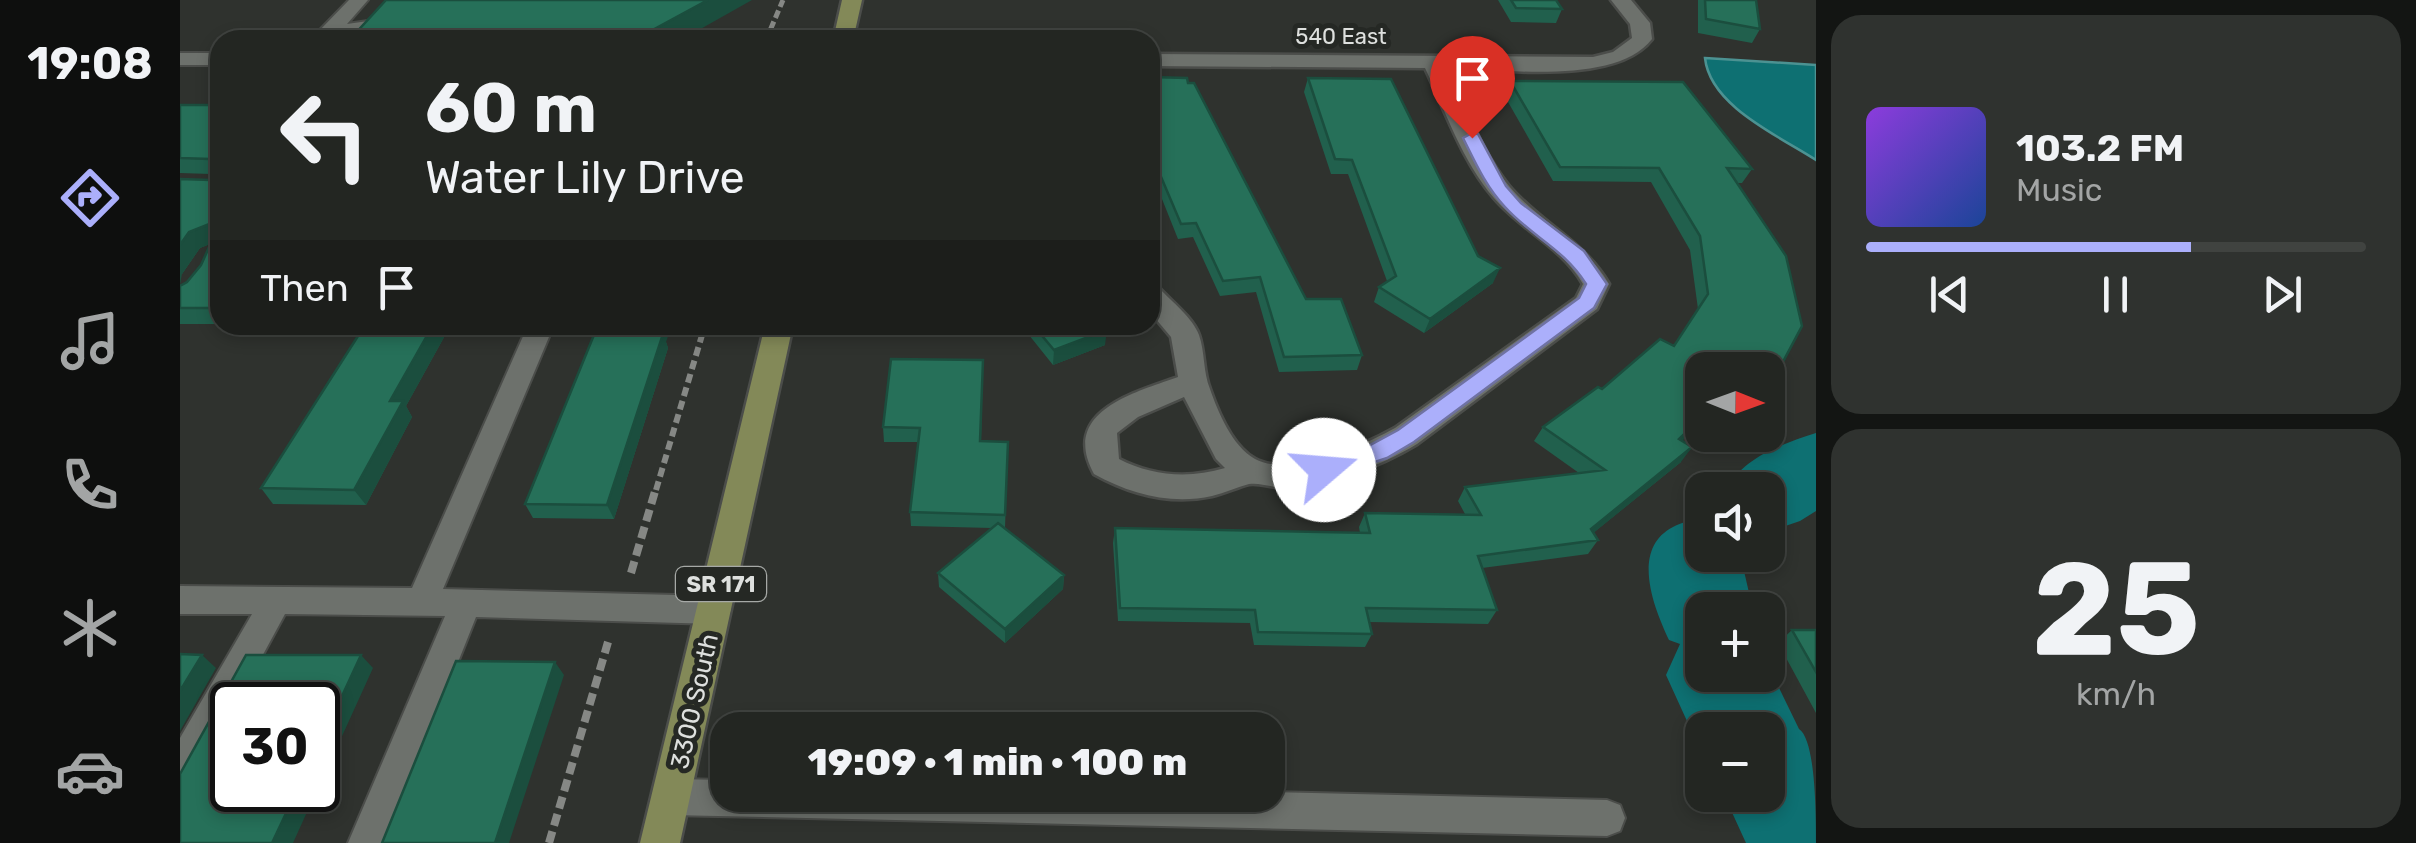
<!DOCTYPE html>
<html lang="en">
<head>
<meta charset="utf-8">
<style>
  body { margin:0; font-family:Rubik,sans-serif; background:#2f322f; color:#f1f3f6; height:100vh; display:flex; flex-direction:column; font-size:38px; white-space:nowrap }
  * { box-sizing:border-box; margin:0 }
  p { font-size:32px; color:#a3a5a5 }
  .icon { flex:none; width:55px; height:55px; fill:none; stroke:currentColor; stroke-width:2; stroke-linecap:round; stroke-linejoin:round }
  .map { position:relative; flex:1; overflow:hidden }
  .drawer { display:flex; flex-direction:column; gap:15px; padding:15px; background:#131513; width:600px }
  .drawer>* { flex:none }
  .top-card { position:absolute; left:30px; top:30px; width:950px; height:305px; border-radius:30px; box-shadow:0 5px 15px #0003,0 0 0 2px #404340; background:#232622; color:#f1f3f6; overflow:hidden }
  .needle { width:65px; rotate:91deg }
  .buttons { position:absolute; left:1505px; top:352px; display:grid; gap:20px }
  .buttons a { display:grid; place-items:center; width:100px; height:100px; border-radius:20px; background:#232622; box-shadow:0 5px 15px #0003,0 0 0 2px #404340; font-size:50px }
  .speed { position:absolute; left:30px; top:682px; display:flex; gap:20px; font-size:50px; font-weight:700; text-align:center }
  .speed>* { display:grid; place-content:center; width:130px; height:130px; border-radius:50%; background:#232622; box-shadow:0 5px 15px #0003,0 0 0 2px #404340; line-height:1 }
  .speed .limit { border:5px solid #111; border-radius:15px; background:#fff; color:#111 }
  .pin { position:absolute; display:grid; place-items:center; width:85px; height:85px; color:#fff; margin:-102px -42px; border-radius:50% 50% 50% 0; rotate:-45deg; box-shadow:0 0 10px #0007 }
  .pin .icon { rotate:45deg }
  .me { position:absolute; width:110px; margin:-55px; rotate:72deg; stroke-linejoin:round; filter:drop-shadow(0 0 8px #0008) }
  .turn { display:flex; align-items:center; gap:35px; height:210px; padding:0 50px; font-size:45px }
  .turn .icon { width:130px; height:130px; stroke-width:2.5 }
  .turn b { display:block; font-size:70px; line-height:85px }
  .then { display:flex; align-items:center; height:95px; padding:0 50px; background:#0003; gap:20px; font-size:38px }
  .drawer .card { flex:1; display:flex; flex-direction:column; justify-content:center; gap:15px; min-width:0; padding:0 35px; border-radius:30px; background:#2f322f }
  .drawer .dial { align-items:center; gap:0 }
  .dial b { font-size:130px; line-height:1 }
  .song { display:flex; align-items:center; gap:30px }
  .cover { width:120px; height:120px; border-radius:15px; background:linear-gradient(135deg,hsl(270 70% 55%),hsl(220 70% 35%)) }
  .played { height:10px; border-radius:5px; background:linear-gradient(90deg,#abaffb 65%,#404340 65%) }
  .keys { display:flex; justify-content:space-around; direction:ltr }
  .trip { position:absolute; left:530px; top:712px; width:575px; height:100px; border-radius:30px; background:#232622; box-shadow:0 5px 15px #0003,0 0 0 2px #404340; font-weight:800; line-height:100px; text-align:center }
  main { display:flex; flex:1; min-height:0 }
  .tabs { display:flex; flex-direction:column; width:180px; justify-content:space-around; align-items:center; background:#0e0f0e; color:#a3a5a5 }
  .tabs .icon { width:70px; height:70px }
  .tabs .active { color:#abaffb }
  .tabs b { font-size:45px; color:#f1f3f6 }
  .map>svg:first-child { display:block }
  .water { fill:#0e7072; stroke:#4c9292; stroke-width:2.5 }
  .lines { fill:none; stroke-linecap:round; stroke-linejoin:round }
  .river { fill:#0e7072; fill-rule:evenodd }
  .lane-casing { stroke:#4b4d4a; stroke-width:4 }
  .street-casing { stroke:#4b4d4a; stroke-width:5 }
  .primary-casing { stroke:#4b4d4a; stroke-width:5 }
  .path-far2 { stroke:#868885; stroke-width:5; stroke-dasharray:8 4; stroke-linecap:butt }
  .path-far1 { stroke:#868885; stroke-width:6; stroke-dasharray:9 5; stroke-linecap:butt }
  .path { stroke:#868885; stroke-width:8; stroke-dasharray:12 6; stroke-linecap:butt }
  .lane { fill:#6d716c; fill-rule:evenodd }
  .street { fill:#6d716c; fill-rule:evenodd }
  .primary { fill:#838958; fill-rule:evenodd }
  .wall { fill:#21604d }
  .shaded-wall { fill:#1b4e3e }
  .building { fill:#267059; stroke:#1b4e3e; stroke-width:2.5 }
  .route { fill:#abaffb; stroke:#6f72a3; stroke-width:2.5 }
  .labels { text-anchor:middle; stroke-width:10; stroke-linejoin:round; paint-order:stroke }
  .far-street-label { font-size:22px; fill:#dee0de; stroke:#252824 }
  .shield { fill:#252824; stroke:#a6a9a6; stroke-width:2.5 }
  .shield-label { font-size:22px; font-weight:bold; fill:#dee0de }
  .street-label { font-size:25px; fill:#dee0de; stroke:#252824 }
</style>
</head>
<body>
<main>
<nav class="tabs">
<b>19:08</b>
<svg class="icon active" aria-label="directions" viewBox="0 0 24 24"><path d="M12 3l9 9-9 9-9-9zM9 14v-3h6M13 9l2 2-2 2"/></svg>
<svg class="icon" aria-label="music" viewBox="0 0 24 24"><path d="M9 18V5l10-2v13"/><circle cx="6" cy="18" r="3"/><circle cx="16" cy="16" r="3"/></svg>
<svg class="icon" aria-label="phone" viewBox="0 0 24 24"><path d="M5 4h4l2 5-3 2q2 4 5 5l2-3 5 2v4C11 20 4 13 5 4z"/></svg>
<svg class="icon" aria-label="climate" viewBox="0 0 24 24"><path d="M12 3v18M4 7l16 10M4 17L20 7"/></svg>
<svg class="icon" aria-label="car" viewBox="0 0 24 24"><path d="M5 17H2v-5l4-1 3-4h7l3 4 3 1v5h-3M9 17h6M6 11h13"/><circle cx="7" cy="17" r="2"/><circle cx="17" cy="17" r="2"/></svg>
</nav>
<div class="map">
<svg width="1636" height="843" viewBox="0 0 1636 843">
  <rect width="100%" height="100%" fill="#2f322e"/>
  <path class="water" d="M1525,58L1636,65V160C1599,136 1530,106 1525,58Z"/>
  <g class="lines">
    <path class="river" d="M1636,433V511L1620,521L1588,532V490H1546C1563,457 1602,444 1636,433Z
      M1522,517V555H1572L1564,571L1573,610H1522V675H1588V665L1619,729C1636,740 1636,817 1636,843H1566L1544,795H1588V730H1522V754L1486,675L1500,644L1489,640C1474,608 1450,549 1493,527C1502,522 1513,520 1522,517Z"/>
    <defs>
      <path id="lane" d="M169,0H188L167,24L188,21L212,0H231L199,30L139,39V31Z
        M0,53H40V65H0Z
        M348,325H374L263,589L535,596L546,600L551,610L546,620L535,624L296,617L206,843H168L265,616L105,614L13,784L0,789V738L72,614H0V586L232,588Z
        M491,779L548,780V795L1088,792L1427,800L1440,805L1445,818L1440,831L1427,836L491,815L478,810L473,797L478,784Z"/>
      <path id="street" d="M1431,0H1451L1470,23L1472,39C1436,86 1322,69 1266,68C1286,107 1301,152 1329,186C1360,223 1404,241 1429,284L1417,309L1237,444C1197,468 1153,483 1107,487C1094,489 1081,482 1069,484C1057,487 1045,493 1032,496C991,505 950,494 914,474C880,412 953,393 998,377L991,337L970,312V285L979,288C991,301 1013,318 1019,335C1025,352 1023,372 1030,389C1038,412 1052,446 1075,459C1109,478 1185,445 1215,428L1396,298L1403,284C1382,247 1341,230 1314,198C1282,161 1266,112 1245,68L970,66V54L1413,57L1433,52L1452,38L1450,24ZM1004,397L1036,459L1045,468C1009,479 972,476 939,459L937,433L958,417Z"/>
      <path id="primary" d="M662,0H682L673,40H653Z
        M585,325H613L500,843H460Z"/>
    </defs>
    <use href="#lane" class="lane-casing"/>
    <use href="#street" class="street-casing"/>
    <use href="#primary" class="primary-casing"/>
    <path class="path-far2" d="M586,40L603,0"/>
    <path class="path-far1" d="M476,490L525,325"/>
    <path class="path" d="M451,573L476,488
      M369,843L428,642"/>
    <use href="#lane" class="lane"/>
    <use href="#street" class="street"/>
    <use href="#primary" class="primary"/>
  </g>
  <path class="wall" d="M1318,0H1376L1382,9L1376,23L1331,22Z
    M1518,0H1576L1580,29L1572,43L1518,33Z
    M970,77L1008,83L1126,299L1182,355L1177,370L1099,372L1076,292L1040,296L1013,237L998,239L974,179H970Z
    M1128,78L1298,256L1313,283L1244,333L1194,302L1199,287L1207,281L1168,174H1151L1124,92Z
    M1330,81L1572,169L1562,183H1557L1597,373L1588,385V370H1522L1502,441L1501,462L1413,533L1418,540L1408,554L1302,568L1317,610L1308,624L1189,622L1192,634L1185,647L1074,645L1070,623L938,621L933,543L935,528L1180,533L1179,527L1185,513L1285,514L1278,501L1285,487L1399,473L1354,441L1363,427L1494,346L1518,309L1510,250L1471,182L1373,181L1324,95Z
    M0,105H40V324H0V286L7,282L21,265L30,244L20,248L2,274L0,179L30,180L31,174L0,173Z
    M95,325H315L312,331L268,330L226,406L232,417L186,505L93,504L81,488L182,329L126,328L124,325Z
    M841,325H922L925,345L873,365Z
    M486,342L488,348L434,519L353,518L345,504Z
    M803,360L801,441L828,442L825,528L884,575L883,589L825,643L759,587L758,573L812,528L731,526L730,512L738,442H704L703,427Z
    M1612,630H1636V713L1598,643Z"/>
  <path class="shaded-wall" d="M528,0H572L501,40H454Z
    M32,223L40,240L20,248L2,274L0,284V245L9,232Z
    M1320,268L1313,283L1244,333L1250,319Z
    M253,325H265L268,330L226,406L232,417L186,505L174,490L210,401Z
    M482,325H492L486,342L488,348L434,519L427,505Z
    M927,330L925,345L873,365L874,350Z
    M1522,417V421L1489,454L1499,439Z
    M1512,447L1501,462L1401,543L1411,529Z
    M884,575L883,589L825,643V629Z
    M22,655L36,668L0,731V691Z
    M181,655L193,668L138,789V748Z
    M375,662L384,675L329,843H315Z
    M117,790H137L113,843H92Z"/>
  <path class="building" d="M206,0H528L454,40H190L173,36Z
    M1331,0H1376L1382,9L1336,8Z
    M1525,0H1576L1580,29L1526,19Z
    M970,77L1007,78L1008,83H1014L1126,299H1161L1182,355L1104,357L1080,277L1043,281L1016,223L1001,224L976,165H970Z
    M1128,78L1211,79L1298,256L1320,268L1250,319L1199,287L1216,276L1172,160L1155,159Z
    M1330,81L1503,82L1572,169L1547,168L1606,256L1622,326L1597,373L1577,364L1571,370H1522V417L1499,439L1512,447L1411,529L1418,540L1298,556L1317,610L1186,608L1192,634L1078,632L1075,610L940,608L935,528L1190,533L1185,513L1301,515L1285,487L1425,470L1363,427L1418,387L1422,389L1480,339L1494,346L1528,294L1520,236L1479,168L1380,167Z
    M0,105H40V308H0V286L7,282L21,265L30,245L32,223L9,232L0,245V179L30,180L34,162L30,159L0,158Z
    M185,325H253L210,401H223L174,490L81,488Z
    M418,325H482L479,333L483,334L427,505L345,504Z
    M853,325H922L927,330L874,350Z
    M711,359L803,360L800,441L828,442L825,515L730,512L740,428L703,427Z
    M818,523L884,575L825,629L758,573Z
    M1612,630H1636V672Z
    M0,654L22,655L0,691Z
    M66,655H181L138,748V705H52V790H117L92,843H0V774Z
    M276,661L375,662L315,843H202Z"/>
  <path class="route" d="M1292,133L1298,134L1326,186L1341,203L1404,251L1427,284L1414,308L1234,442L1207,458L1144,479L1135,476L1132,470L1135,463L1190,445L1218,430L1399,298L1406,284C1383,248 1352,237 1325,207C1306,187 1295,162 1283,138Z"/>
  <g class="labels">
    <g class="far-street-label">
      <text x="1161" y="44">540 East</text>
    </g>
    <rect class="shield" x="496" y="567" width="90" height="34" rx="8"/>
    <g class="shield-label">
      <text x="541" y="592">SR 171</text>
    </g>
    <g class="street-label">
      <text transform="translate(514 701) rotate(-77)" y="9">3300 South</text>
    </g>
  </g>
</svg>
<div class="buttons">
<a><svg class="needle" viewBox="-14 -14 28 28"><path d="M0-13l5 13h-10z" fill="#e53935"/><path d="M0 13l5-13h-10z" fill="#a3a5a5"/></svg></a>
<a><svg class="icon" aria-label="sound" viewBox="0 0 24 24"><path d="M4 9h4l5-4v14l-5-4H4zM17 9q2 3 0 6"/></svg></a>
<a>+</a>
<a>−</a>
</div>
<div class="speed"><div class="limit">30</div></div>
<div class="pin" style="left:1292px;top:138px;background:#d93025"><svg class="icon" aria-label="arrive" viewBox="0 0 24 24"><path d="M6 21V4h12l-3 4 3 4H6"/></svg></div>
<svg class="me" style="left:1144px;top:470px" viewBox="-20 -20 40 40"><circle r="19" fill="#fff"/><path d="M0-13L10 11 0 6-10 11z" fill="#abaffb"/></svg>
<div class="trip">19:09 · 1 min · 100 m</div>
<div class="top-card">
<div class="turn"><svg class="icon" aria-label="left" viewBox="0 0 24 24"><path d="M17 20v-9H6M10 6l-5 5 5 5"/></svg><div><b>60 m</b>Water Lily Drive</div></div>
<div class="then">Then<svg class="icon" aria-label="arrive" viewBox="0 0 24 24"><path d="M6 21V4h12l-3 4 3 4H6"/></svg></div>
</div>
</div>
<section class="drawer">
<div class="card">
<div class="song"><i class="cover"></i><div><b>103.2 FM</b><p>Music</p></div></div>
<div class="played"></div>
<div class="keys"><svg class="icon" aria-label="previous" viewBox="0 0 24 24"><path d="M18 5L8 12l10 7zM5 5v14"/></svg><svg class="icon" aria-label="pause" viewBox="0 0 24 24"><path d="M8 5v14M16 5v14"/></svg><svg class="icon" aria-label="next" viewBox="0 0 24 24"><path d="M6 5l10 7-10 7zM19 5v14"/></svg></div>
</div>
<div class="card dial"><b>25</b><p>km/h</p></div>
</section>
</main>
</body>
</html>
